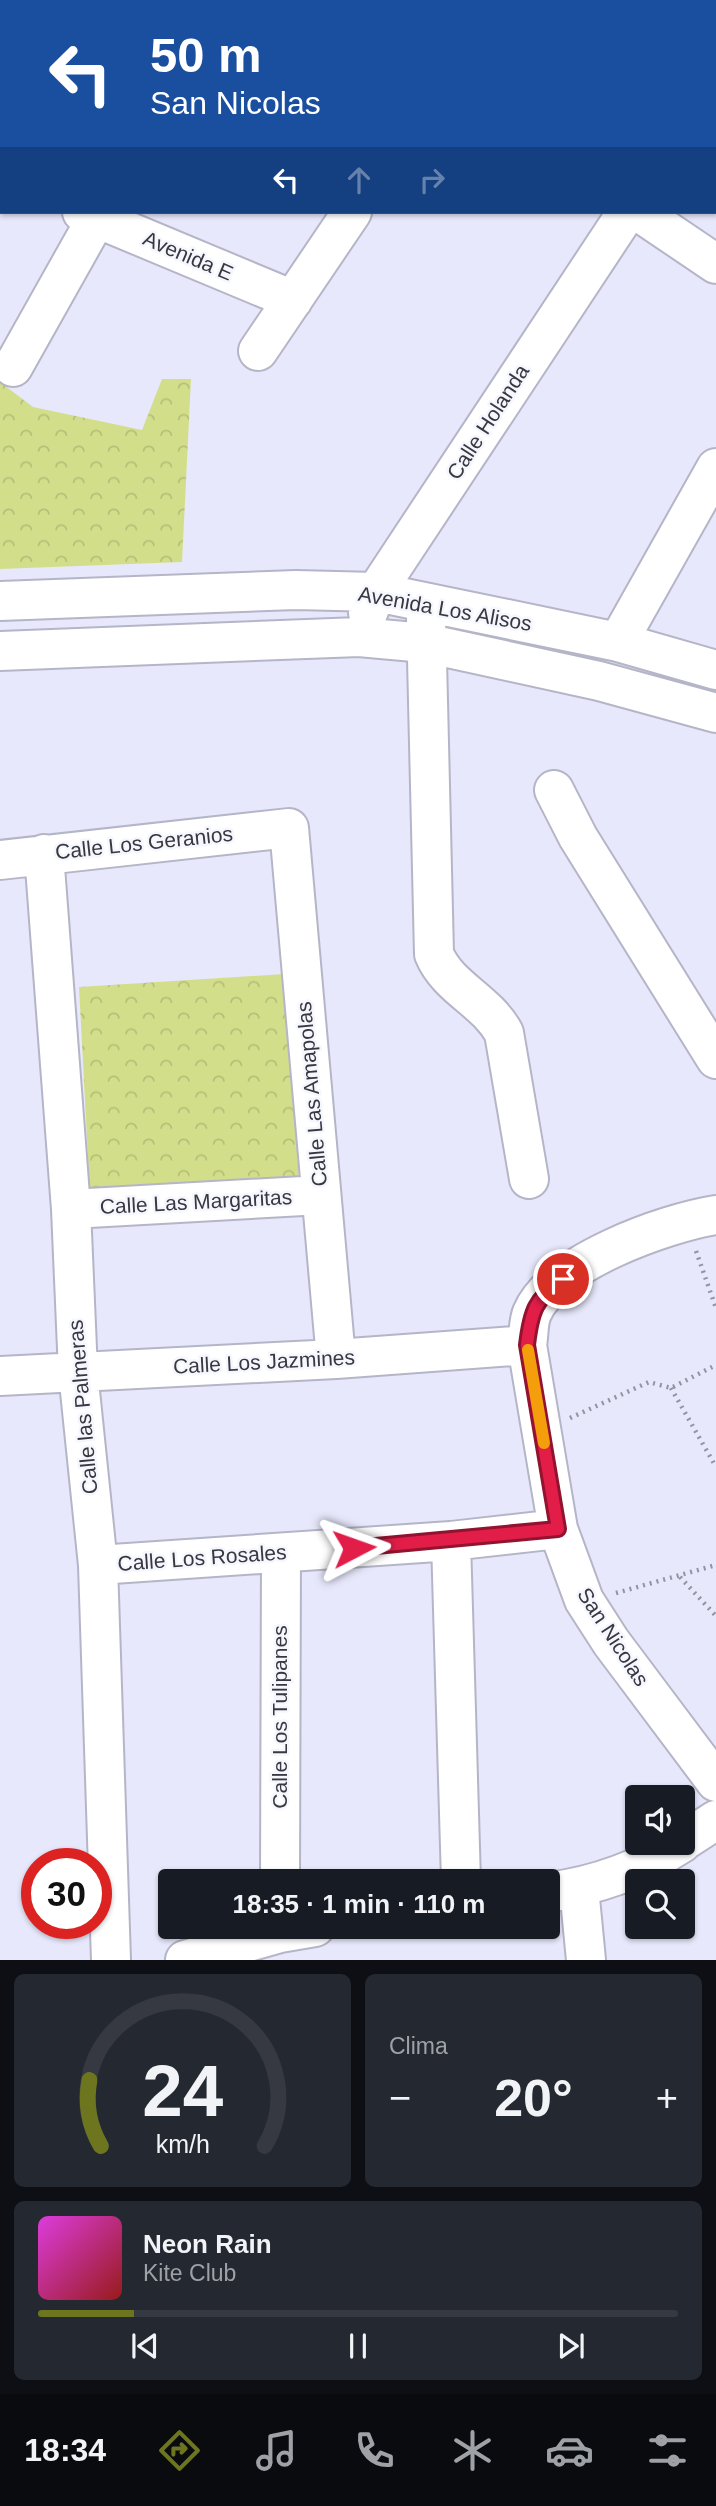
<!DOCTYPE html>
<html lang="es">
<head>
<meta charset="utf-8">
<style>
  body { margin:0; font-family:Arial,sans-serif; background:#242831; color:#f1f3f6; height:100vh; display:flex; flex-direction:column; font-size:26px; white-space:nowrap }
  * { box-sizing:border-box; margin:0 }
  p { font-size:23px; color:#9ea1a6 }
  .icon { flex:none; width:38px; height:38px; fill:none; stroke:currentColor; stroke-width:2; stroke-linecap:round; stroke-linejoin:round }
  .map { position:relative; height:1960px; overflow:hidden }
  .drawer { display:flex; flex-direction:column; gap:14px; padding:14px; background:#0d0f14; flex:1 }
  .drawer>* { flex:none }
  .guide { position:absolute; left:0px; top:0px; width:718px; height:214px; box-shadow:0 2px 5px #0004; background:#1a4fa0; color:#fff; overflow:hidden }
  .controls { position:absolute; left:625px; top:1785px; display:grid; gap:14px }
  .controls a { display:grid; place-items:center; width:70px; height:70px; border-radius:7px; background:#171b24; box-shadow:0 2px 5px #0004; font-size:35px }
  .speed { position:absolute; left:21px; top:1848px; display:flex; gap:14px; font-size:35px; font-weight:700; text-align:center }
  .speed>* { display:grid; place-content:center; width:91px; height:91px; border-radius:50%; background:#171b24; box-shadow:0 2px 5px #0004; line-height:1 }
  .speed .limit { border:10px solid #d22; background:#fff; color:#111 }
  .pin { position:absolute; display:grid; place-items:center; width:60px; height:60px; color:#fff; margin:-30px; border:4px solid #fff; border-radius:50%; box-shadow:0 2px 7px #0007 }
  .me { position:absolute; width:77px; margin:-38px; rotate:86deg; stroke-linejoin:round; filter:drop-shadow(0 0 5px #0008) }
  .turn { display:flex; align-items:center; gap:24px; height:147px; padding:0 35px; font-size:32px }
  .turn .icon { width:91px; height:91px; stroke-width:2.5 }
  .turn b { display:block; font-size:49px; line-height:60px }
  .lanes { display:flex; align-items:center; height:66px; padding:0 35px; background:#0003; justify-content:center; gap:35px; direction:ltr }
  .lanes .off { opacity:.35 }
  .big { font-size:52px; font-weight:800; line-height:1.1 }
  .drawer .tile { flex:1; display:flex; flex-direction:column; justify-content:center; gap:10px; min-width:0; padding:0 24px; border-radius:10px; background:#242831 }
  .drawer .dial { align-items:center; gap:0 }
  .dial svg { height:182px; overflow:visible; fill:none; stroke:#363941; stroke-width:7; stroke-linecap:round; text-anchor:middle }
  .dial text { fill:#f1f3f6; stroke:none }
  .song { display:flex; align-items:center; gap:21px }
  .cover { width:84px; height:84px; border-radius:10px; background:linear-gradient(135deg,hsl(300 70% 55%),hsl(0 70% 35%)) }
  .played { height:7px; border-radius:4px; background:linear-gradient(90deg,#6d751f 15%,#363941 15%) }
  .keys { display:flex; justify-content:space-around; direction:ltr }
  .heat { display:flex; justify-content:space-between; align-items:center; font-size:38px; direction:ltr }
  .drawer .tiles { flex:1; display:grid; gap:14px; grid-template-columns:1fr 1fr }
  .tile:last-child { grid-column:span 2 }
  .trip { position:absolute; left:158px; top:1869px; width:402px; height:70px; border-radius:7px; background:#171b24; box-shadow:0 2px 5px #0004; font-weight:800; line-height:70px; text-align:center }
  .tab-bar { display:flex; height:112px; justify-content:space-around; align-items:center; background:#090b0e; color:#9ea1a6 }
  .tab-bar .icon { width:49px; height:49px }
  .tab-bar .on { color:#6d751f }
  .tab-bar b { font-size:32px; color:#f1f3f6 }
  .map>svg:first-child { display:block }
  .park { fill:url(#park-crowns) }
  .lines { fill:none; stroke-linecap:round; stroke-linejoin:round }
  .minor-casing { stroke:#b5b5c8; stroke-width:42 }
  .path { stroke:#9394a2; stroke-width:4.5; stroke-dasharray:2 5; stroke-linecap:butt }
  .minor { stroke:#fff; stroke-width:38 }
  .route-casing { stroke:#92132f; stroke-width:18 }
  .route { stroke:#e11d48; stroke-width:12 }
  .slow { stroke:#f59e0b; stroke-width:12 }
  .labels { text-anchor:middle; stroke-width:5; stroke-linejoin:round; paint-order:stroke }
  .street-label { font-size:21px; fill:#383840; stroke:#f6f6fe }
</style>
</head>
<body>
<div class="map">
<svg width="716" height="1960" viewBox="0 0 716 1960">
  <defs>
    <pattern id="park-crowns" width="20" height="18" patternUnits="userSpaceOnUse" patternTransform="scale(1.75)"><rect width="20" height="18" fill="#d3de8a"/><path d="M2 6a3 3 0 1 1 6 0M12 15a3 3 0 1 1 6 0" fill="none" stroke="#b6bf78"/></pattern>
  </defs>
  <rect width="100%" height="100%" fill="#e7e8fb"/>
  <path class="park" d="M162,379H191L182,562L0,569V382L33,407L142,430Z
    M284,974L299,1178L90,1195L79,987Z"/>
  <g class="lines">
    <defs>
      <path id="minor" d="M134,0L137,2
        M221,2L222,0
        M494,2L495,0
        M716,83V82
        M0,180H2
        M82,212L293,300
        M639,212L716,264
        M258,351L352,212
        M13,367L100,212
        M0,601L296,590L376,592L618,642L716,670
        M368,613L376,592L627,212
        M426,617L434,954C448,988 486,1000 504,1033L529,1179
        M618,642L716,468
        M0,651L359,637L425,643L599,681L716,713
        M554,790L578,837L716,1059
        M44,854L71,1209L78,1372L98,1565L111,1960
        M0,860L289,828L336,1359
        M71,1209L321,1195
        M716,1215C665,1223 553,1263 532,1313C528,1322 529,1335 527,1345L558,1529L584,1600L611,1642L716,1782
        M0,1376L336,1359L527,1345
        M451,1541L461,1881
        M98,1565L451,1541L558,1529
        M682,1842L716,1820
        M280,1881L281,1553
        M579,1888L586,1960
        M548,1892C595,1886 642,1869 682,1843
        M185,1960L280,1933L315,1927"/>
    </defs>
    <use href="#minor" class="minor-casing"/>
    <path class="path" d="M696,1251L716,1308
      M671,1388L716,1467
      M570,1418L649,1382L671,1388L716,1365
      M680,1577L716,1616
      M616,1593L716,1565"/>
    <use href="#minor" class="minor"/>
  </g>
  <g class="lines">
    <defs>
      <path id="route" d="M354,1548L558,1529L527,1345C531,1311 535,1299 563,1279"/>
    </defs>
    <use href="#route" class="route-casing"/>
    <use href="#route" class="route"/>
    <path class="slow" d="M528,1350L544,1443"/>
  </g>
  <g class="labels">
    <g class="street-label">
      <text transform="translate(188 256) rotate(23)" y="7">Avenida E</text>
      <text transform="translate(488 422) rotate(-57)" y="7">Calle Holanda</text>
      <text transform="translate(445 609) rotate(10)" y="7">Avenida Los Alisos</text>
      <text transform="translate(144 843) rotate(-6)" y="7">Calle Los Geranios</text>
      <text transform="translate(312 1094) rotate(-95)" y="7">Calle Las Amapolas</text>
      <text transform="translate(196 1202) rotate(-3)" y="7">Calle Las Margaritas</text>
      <text transform="translate(264 1362) rotate(-3)" y="7">Calle Los Jazmines</text>
      <text transform="translate(83 1407) rotate(-95)" y="7">Calle las Palmeras</text>
      <text transform="translate(202 1558) rotate(-4)" y="7">Calle Los Rosales</text>
      <text transform="translate(613 1637) rotate(57)" y="7">San Nicolas</text>
      <text transform="translate(280 1717) rotate(-90)" y="7">Calle Los Tulipanes</text>
    </g>
  </g>
</svg>
<div class="controls">
<a><svg class="icon" aria-label="sound" viewBox="0 0 24 24"><path d="M4 9h4l5-4v14l-5-4H4zM17 9q2 3 0 6"/></svg></a>
<a><svg class="icon" aria-label="search" viewBox="0 0 24 24"><circle cx="10" cy="10" r="6"/><path d="M15 15l6 6"/></svg></a>
</div>
<div class="speed"><div class="limit">30</div></div>
<div class="pin" style="left:563px;top:1279px;background:#d93025"><svg class="icon" aria-label="arrive" viewBox="0 0 24 24"><path d="M6 21V4h12l-3 4 3 4H6"/></svg></div>
<svg class="me" style="left:354px;top:1548px" viewBox="-20 -20 40 40"><path d="M0-17L14 15 0 8-14 15z" fill="#e11d48" stroke="#fff" stroke-width="4"/></svg>
<div class="trip">18:35 · 1 min · 110 m</div>
<div class="guide">
<div class="turn"><svg class="icon" aria-label="left" viewBox="0 0 24 24"><path d="M17 20v-9H6M10 6l-5 5 5 5"/></svg><div><b>50 m</b>San Nicolas</div></div>
<div class="lanes"><svg class="icon" aria-label="left" viewBox="0 0 24 24"><path d="M17 20v-9H6M10 6l-5 5 5 5"/></svg><svg class="icon off" aria-label="ahead" viewBox="0 0 24 24"><path d="M12 20V5M6 11l6-6 6 6"/></svg><svg class="icon off" aria-label="right" viewBox="0 0 24 24"><path d="M7 20v-9h11M14 6l5 5-5 5"/></svg></div>
</div>
</div>
<section class="drawer">
<div class="tiles">
<div class="tile dial"><svg viewBox="0 0 100 80">
<path d="M14 69A42 42 0 1 1 86 69"/>
<path d="M14 69A42 42 0 0 1 9 40" stroke="#6d751f"/>
<text x="50" y="56" font-size="32" font-weight="700">24</text>
<text x="50" y="72" font-size="11">km/h</text>
</svg></div>
<div class="tile"><p>Clima</p>
<div class="heat"><a>−</a><b class="big">20°</b><a>+</a></div>
</div>
<div class="tile">
<div class="song"><i class="cover"></i><div><b>Neon Rain</b><p>Kite Club</p></div></div>
<div class="played"></div>
<div class="keys"><svg class="icon" aria-label="previous" viewBox="0 0 24 24"><path d="M18 5L8 12l10 7zM5 5v14"/></svg><svg class="icon" aria-label="pause" viewBox="0 0 24 24"><path d="M8 5v14M16 5v14"/></svg><svg class="icon" aria-label="next" viewBox="0 0 24 24"><path d="M6 5l10 7-10 7zM19 5v14"/></svg></div>
</div>
</div>
</section>
<nav class="tab-bar">
<b>18:34</b>
<svg class="icon on" aria-label="directions" viewBox="0 0 24 24"><path d="M12 3l9 9-9 9-9-9zM9 14v-3h6M13 9l2 2-2 2"/></svg>
<svg class="icon" aria-label="music" viewBox="0 0 24 24"><path d="M9 18V5l10-2v13"/><circle cx="6" cy="18" r="3"/><circle cx="16" cy="16" r="3"/></svg>
<svg class="icon" aria-label="phone" viewBox="0 0 24 24"><path d="M5 4h4l2 5-3 2q2 4 5 5l2-3 5 2v4C11 20 4 13 5 4z"/></svg>
<svg class="icon" aria-label="climate" viewBox="0 0 24 24"><path d="M12 3v18M4 7l16 10M4 17L20 7"/></svg>
<svg class="icon" aria-label="car" viewBox="0 0 24 24"><path d="M5 17H2v-5l4-1 3-4h7l3 4 3 1v5h-3M9 17h6M6 11h13"/><circle cx="7" cy="17" r="2"/><circle cx="17" cy="17" r="2"/></svg>
<svg class="icon" aria-label="filters" viewBox="0 0 24 24"><path d="M4 7h16M4 17h16"/><circle cx="9" cy="7" r="2"/><circle cx="15" cy="17" r="2"/></svg>
</nav>
</body>
</html>
